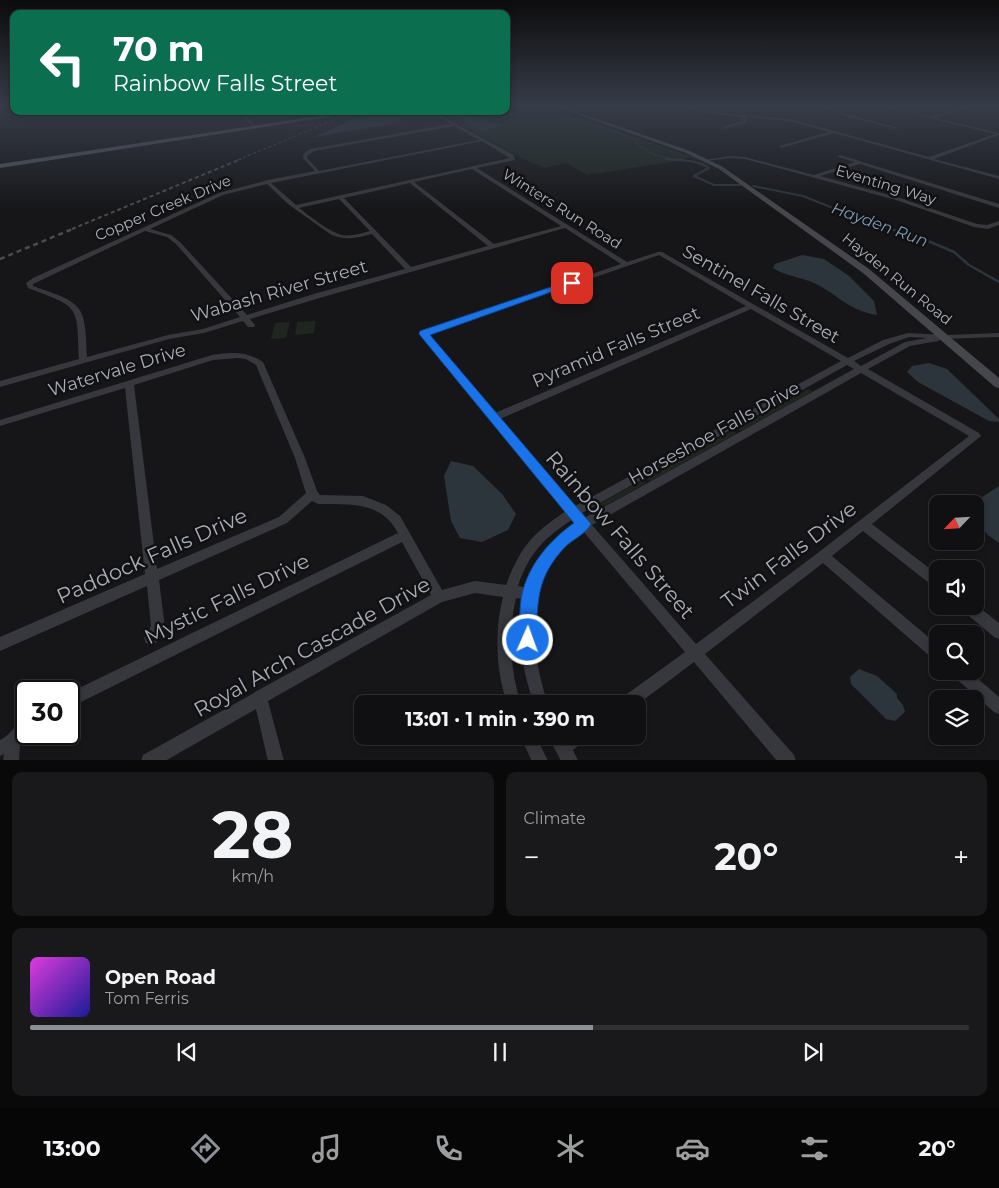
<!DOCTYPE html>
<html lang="en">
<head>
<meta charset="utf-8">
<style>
  body { margin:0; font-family:Montserrat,sans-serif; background:#19191b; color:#f1f3f6; height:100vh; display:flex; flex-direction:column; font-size:19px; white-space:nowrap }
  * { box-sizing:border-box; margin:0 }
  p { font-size:16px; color:#9c9d9f }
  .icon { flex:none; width:28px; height:28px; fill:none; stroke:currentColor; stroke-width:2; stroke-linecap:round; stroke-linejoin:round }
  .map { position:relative; height:760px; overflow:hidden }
  .details { display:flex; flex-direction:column; gap:12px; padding:12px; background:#09090a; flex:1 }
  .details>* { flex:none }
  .guide { position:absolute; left:10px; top:10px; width:500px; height:105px; border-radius:10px; box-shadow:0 2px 8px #0003,0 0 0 1px #303032; background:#0b6e4f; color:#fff; overflow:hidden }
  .needle { width:32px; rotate:245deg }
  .buttons { position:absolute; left:929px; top:495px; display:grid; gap:10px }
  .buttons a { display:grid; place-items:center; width:55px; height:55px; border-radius:10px; background:#101012; box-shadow:0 2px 8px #0003,0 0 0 1px #303032; font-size:25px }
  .speed { position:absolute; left:15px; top:680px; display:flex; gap:10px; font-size:25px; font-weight:700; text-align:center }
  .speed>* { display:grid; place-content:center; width:65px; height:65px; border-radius:50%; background:#101012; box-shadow:0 2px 8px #0003,0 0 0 1px #303032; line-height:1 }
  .speed .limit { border:2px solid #111; border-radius:8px; background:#fff; color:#111 }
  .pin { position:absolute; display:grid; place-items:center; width:42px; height:42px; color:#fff; margin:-21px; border-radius:10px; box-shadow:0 2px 8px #0006 }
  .me { position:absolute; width:55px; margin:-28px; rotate:2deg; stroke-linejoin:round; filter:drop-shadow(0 0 4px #0008) }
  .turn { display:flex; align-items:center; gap:18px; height:105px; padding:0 20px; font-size:22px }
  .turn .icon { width:65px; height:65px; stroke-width:2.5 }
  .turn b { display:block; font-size:35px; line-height:42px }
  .big { font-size:38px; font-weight:700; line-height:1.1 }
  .details .card { flex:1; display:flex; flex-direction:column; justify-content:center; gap:8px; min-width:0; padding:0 18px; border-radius:10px; background:#19191b }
  .details .dial { align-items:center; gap:0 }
  .dial b { font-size:65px; line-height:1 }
  .song { display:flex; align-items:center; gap:15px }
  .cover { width:60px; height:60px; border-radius:8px; background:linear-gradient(135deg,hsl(300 70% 55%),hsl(240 70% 35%)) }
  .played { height:5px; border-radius:2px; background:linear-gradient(90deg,#8c9099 60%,#303032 60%) }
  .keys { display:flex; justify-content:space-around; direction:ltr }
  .heat { display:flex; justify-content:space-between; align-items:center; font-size:28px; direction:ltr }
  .details .tiles { flex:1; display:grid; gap:12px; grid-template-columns:1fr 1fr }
  .card:last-child { grid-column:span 2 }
  .trip { position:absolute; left:354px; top:695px; width:292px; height:50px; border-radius:10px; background:#101012; box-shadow:0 2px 8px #0003,0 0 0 1px #303032; font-weight:700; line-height:50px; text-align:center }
  .tabs { display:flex; height:80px; justify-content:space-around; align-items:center; background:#060607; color:#9c9d9f }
  .tabs .icon { width:35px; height:35px }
  .tabs .active { color:#8c9099 }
  .tabs b { font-size:22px; color:#f1f3f6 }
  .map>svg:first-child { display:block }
  .green { fill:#1e261f }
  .water { fill:#2c353c }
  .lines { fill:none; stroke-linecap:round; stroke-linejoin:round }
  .stream-far2 { stroke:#2c353c; stroke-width:1 }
  .stream-far1 { stroke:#2c353c; stroke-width:2 }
  .stream { stroke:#2c353c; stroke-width:2.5 }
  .street { fill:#37383d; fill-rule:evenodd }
  .secondary { fill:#45474d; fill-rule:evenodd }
  .primary { fill:#53555c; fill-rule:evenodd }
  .rail-far2 { stroke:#4a4c52; stroke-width:1; stroke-dasharray:3 2.5; stroke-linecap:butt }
  .rail-far1 { stroke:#4a4c52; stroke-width:2; stroke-dasharray:4 3; stroke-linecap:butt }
  .rail { stroke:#4a4c52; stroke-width:2.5; stroke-dasharray:5 4; stroke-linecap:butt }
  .route { fill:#1a73e8; stroke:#114b97 }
  .labels { text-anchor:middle; stroke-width:5; stroke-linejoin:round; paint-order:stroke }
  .far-street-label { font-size:15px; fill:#a8adb8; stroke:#111113 }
  .far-water-label { font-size:16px; font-style:italic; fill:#7f9bb3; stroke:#111113 }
  .street-label { font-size:18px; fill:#a8adb8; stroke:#111113 }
  .near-street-label { font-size:21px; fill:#a8adb8; stroke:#111113 }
</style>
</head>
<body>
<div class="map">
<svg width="999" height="761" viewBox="0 0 999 761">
  <rect width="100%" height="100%" fill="#161618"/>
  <path class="green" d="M506,105H546L704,161L686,157L684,160L587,175L566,163L544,168L524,159L435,111H506Z
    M316,321L314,333L295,335L297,322Z
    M290,322L286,338L271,339L275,323Z
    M808,389L813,391L742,431L737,429Z
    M732,431L737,433L651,481L647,480L649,477Z
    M641,481H645L646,483L597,511L593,509L595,506Z"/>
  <path class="water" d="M399,111L411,114L400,116L402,121L397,123L314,137L354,119Z
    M446,111H461L502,125L485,131L478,129Z
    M802,255L824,259L849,276L874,301L877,315C847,310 839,295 814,283C801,277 785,276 773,268L775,264Z
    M929,363L947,369L999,419V422L989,421L918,382L907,372L912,366Z
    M451,461L473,466L502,494L516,514L508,530L482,542L460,538L451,521L444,476Z
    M999,486V543L988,535L975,520C975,497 982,498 999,486Z
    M859,669L877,676L897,694V698L903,705L905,712L895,721L886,719L851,684L850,677Z"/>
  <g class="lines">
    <path class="stream-far2" d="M494,111L536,116H561L614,131L637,140L636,144L655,155L676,160"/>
    <path class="stream-far1" d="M666,159C681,161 696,159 709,168L694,176L714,185H740
      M753,186L803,196L868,222L892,229"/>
    <path class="stream" d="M887,228L921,238L954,252L969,265L999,282"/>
    <path class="street" d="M669,105H676L713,112L790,119L929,157L995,134L877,105H883L931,116L970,105H976L936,118L999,133V135L934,159L999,176V179L834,133L781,148L779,146L829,132L790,121L747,117L745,123L724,129L723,127L742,121L743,117L713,114Z
      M821,105H826L847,114L898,128L896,129L845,116Z
      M239,111H243L257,129H255Z
      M274,111L282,113L305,111L281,115Z
      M427,111H432L514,155L515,160L477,168L627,262L658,252H662L848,358L883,340L908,333L946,335L999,333V337L942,339L938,341L910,346L868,369L979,433L981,436L872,524L938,575V589L934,587L863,531L832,556L938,645V661L933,659L823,563L705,654L794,755L796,761H777L694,662L638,704H618L620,699L685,652L583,531C574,538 564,544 557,553C524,596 532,656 548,704H534C522,670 516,635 524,599L516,598C508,633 510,670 521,704H507C496,669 494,632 503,597L475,593L442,602L268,701L284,761H268L256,709L165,761H141L143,755L254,693L255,692L431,595L402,542L69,708V693L398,533C380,500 350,505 318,504L312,501L287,523L159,580L165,628L156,643L151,645L146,643L144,638L151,626L147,586L0,651V637L145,574L125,388L0,426V420L212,355C230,352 247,351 263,362L305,458L317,491L320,495L363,496L386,505L400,516L442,590L475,581L506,585C521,546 532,534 566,511L490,420L420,334L421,332L621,264L565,228L323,297L250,319L255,325L254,327H248L243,321L204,333L169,339L0,387V381L79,359C77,304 80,308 28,288L26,283L33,278L219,193L268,180L315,171L303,158L304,153L311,149L451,124ZM454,126L479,140L319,171L307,158L308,155L314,151ZM482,141L510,158L296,205L271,183ZM472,169L561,226L494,244L414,182ZM410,183L488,246L411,267L344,198ZM267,184L288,204L330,234C345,241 357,238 372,234L405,269L317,293L247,315L180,242L171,235L150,229L223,195ZM339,199L370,231C361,233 351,237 342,235C329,232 310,216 299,208ZM145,231L167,237L176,244L240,317L203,329L168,335L87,357C85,303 84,304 33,286V284ZM659,255L746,306L495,413L429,335ZM751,309L841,361L575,506L500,419ZM909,337L927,338L905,342L861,366L854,361L889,344ZM237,358L246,359L256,365L295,458L306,493L279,517L157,569L134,385L213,360ZM847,365L854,369L586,517L582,513ZM861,373L969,436L819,552L696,644L592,525ZM573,519L576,523C549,542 539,557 527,588L518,586C529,553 544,538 573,519Z
      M840,155L999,204V208L860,164L820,176L900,198L977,224L987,225L999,221V225L988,229L974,227L896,200L745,159L730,158L707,161L705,160L730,156L745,157L814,175L855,162L838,157V156Z
      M975,604L999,623V639L994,637L962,610L961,606H975Z
      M951,671H969L999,697V714L994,712L953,676Z
      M26,718V734H29L20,745L19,761H3L4,754L0,756V740C13,734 15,722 26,718Z
      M520,736H536L548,761H532Z
      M548,736H587L584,741L573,750L578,761H561Z"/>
    <path class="secondary" d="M551,105H557L690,151L723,167L869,269L999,378V388L995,387L863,273L719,169L686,153Z"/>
    <path class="primary" d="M353,111H367L0,168V164Z"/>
    <path class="rail-far2" d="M238,160L355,111"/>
    <path class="rail-far1" d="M72,229L241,159"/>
    <path class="rail" d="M0,259L75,228"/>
  </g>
  <linearGradient id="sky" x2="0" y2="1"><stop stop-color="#0c0c0d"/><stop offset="0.5" stop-color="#363c48"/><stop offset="1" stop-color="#363c48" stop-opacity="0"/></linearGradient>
  <rect width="999" height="211" fill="url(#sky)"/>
  <path class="route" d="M569,281H572L576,283L430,335L591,524C586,534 573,539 565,547C536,578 538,600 536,640L534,646L528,649L521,646L519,640C520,625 519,608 522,594C529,564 550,540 574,523L419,334L420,331Z"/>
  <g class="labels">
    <g class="far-street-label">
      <text transform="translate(886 185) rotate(17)" y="5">Eventing Way</text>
      <text transform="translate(163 208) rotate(-23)" y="5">Copper Creek Drive</text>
      <text transform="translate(562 209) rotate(32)" y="5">Winters Run Road</text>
      <text transform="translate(897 279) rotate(39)" y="5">Hayden Run Road</text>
    </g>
    <g class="far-water-label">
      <text transform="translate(880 224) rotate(20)" y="6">Hayden Run</text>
    </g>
    <g class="street-label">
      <text transform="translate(279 291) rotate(-16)" y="6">Wabash River Street</text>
      <text transform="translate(761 294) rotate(30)" y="6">Sentinel Falls Street</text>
      <text transform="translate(616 347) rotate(-23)" y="6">Pyramid Falls Street</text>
      <text transform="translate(117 370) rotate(-17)" y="6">Watervale Drive</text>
      <text transform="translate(714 433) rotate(-29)" y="6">Horseshoe Falls Drive</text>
    </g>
    <g class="near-street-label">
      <text transform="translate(620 535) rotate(49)" y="7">Rainbow Falls Street</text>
      <text transform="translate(789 555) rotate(-37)" y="7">Twin Falls Drive</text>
      <text transform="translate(152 556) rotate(-24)" y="7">Paddock Falls Drive</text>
      <text transform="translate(227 599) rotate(-26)" y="7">Mystic Falls Drive</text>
      <text transform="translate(312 647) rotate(-29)" y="7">Royal Arch Cascade Drive</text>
    </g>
  </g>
</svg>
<div class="buttons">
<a><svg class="needle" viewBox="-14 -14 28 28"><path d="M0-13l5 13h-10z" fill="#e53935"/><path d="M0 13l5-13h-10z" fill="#9c9d9f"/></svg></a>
<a><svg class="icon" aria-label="sound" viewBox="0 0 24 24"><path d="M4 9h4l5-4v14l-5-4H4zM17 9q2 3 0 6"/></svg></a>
<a><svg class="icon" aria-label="search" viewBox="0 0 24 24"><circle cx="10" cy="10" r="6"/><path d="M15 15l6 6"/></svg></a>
<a><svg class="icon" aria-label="layers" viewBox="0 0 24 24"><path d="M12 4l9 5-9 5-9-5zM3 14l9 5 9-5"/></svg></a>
</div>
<div class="speed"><div class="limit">30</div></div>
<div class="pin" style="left:572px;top:283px;background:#d93025"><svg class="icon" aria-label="arrive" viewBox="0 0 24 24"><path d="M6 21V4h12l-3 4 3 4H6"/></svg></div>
<svg class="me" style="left:528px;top:640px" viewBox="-20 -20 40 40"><circle r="17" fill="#1a73e8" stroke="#fff" stroke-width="3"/><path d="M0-11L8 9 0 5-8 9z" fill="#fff"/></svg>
<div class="trip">13:01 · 1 min · 390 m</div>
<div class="guide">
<div class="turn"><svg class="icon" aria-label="left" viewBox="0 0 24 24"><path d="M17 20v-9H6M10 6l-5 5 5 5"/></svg><div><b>70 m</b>Rainbow Falls Street</div></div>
</div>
</div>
<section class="details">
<div class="tiles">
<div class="card dial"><b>28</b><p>km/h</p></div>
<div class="card"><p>Climate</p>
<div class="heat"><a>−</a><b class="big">20°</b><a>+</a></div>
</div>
<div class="card">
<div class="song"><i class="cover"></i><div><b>Open Road</b><p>Tom Ferris</p></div></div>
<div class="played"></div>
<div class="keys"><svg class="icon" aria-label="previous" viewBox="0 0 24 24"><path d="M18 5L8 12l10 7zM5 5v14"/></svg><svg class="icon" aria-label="pause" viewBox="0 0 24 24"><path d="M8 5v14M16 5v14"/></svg><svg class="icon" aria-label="next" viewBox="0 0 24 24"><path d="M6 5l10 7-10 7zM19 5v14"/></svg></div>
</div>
</div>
</section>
<nav class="tabs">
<b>13:00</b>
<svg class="icon active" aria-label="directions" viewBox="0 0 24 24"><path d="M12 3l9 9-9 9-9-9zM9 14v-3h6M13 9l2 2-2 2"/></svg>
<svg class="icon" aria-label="music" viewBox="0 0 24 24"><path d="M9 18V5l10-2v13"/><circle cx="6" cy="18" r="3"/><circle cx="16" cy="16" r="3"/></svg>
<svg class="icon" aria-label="phone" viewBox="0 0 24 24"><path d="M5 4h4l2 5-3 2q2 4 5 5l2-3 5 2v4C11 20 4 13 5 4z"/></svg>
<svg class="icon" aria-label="climate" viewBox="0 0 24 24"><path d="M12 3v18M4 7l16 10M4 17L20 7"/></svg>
<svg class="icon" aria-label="car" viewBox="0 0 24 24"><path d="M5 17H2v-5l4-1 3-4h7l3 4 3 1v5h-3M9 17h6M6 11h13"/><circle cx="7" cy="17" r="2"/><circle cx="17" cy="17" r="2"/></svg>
<svg class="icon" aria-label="filters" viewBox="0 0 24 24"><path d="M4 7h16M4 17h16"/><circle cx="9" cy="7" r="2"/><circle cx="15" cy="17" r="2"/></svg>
<b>20°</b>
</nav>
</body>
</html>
